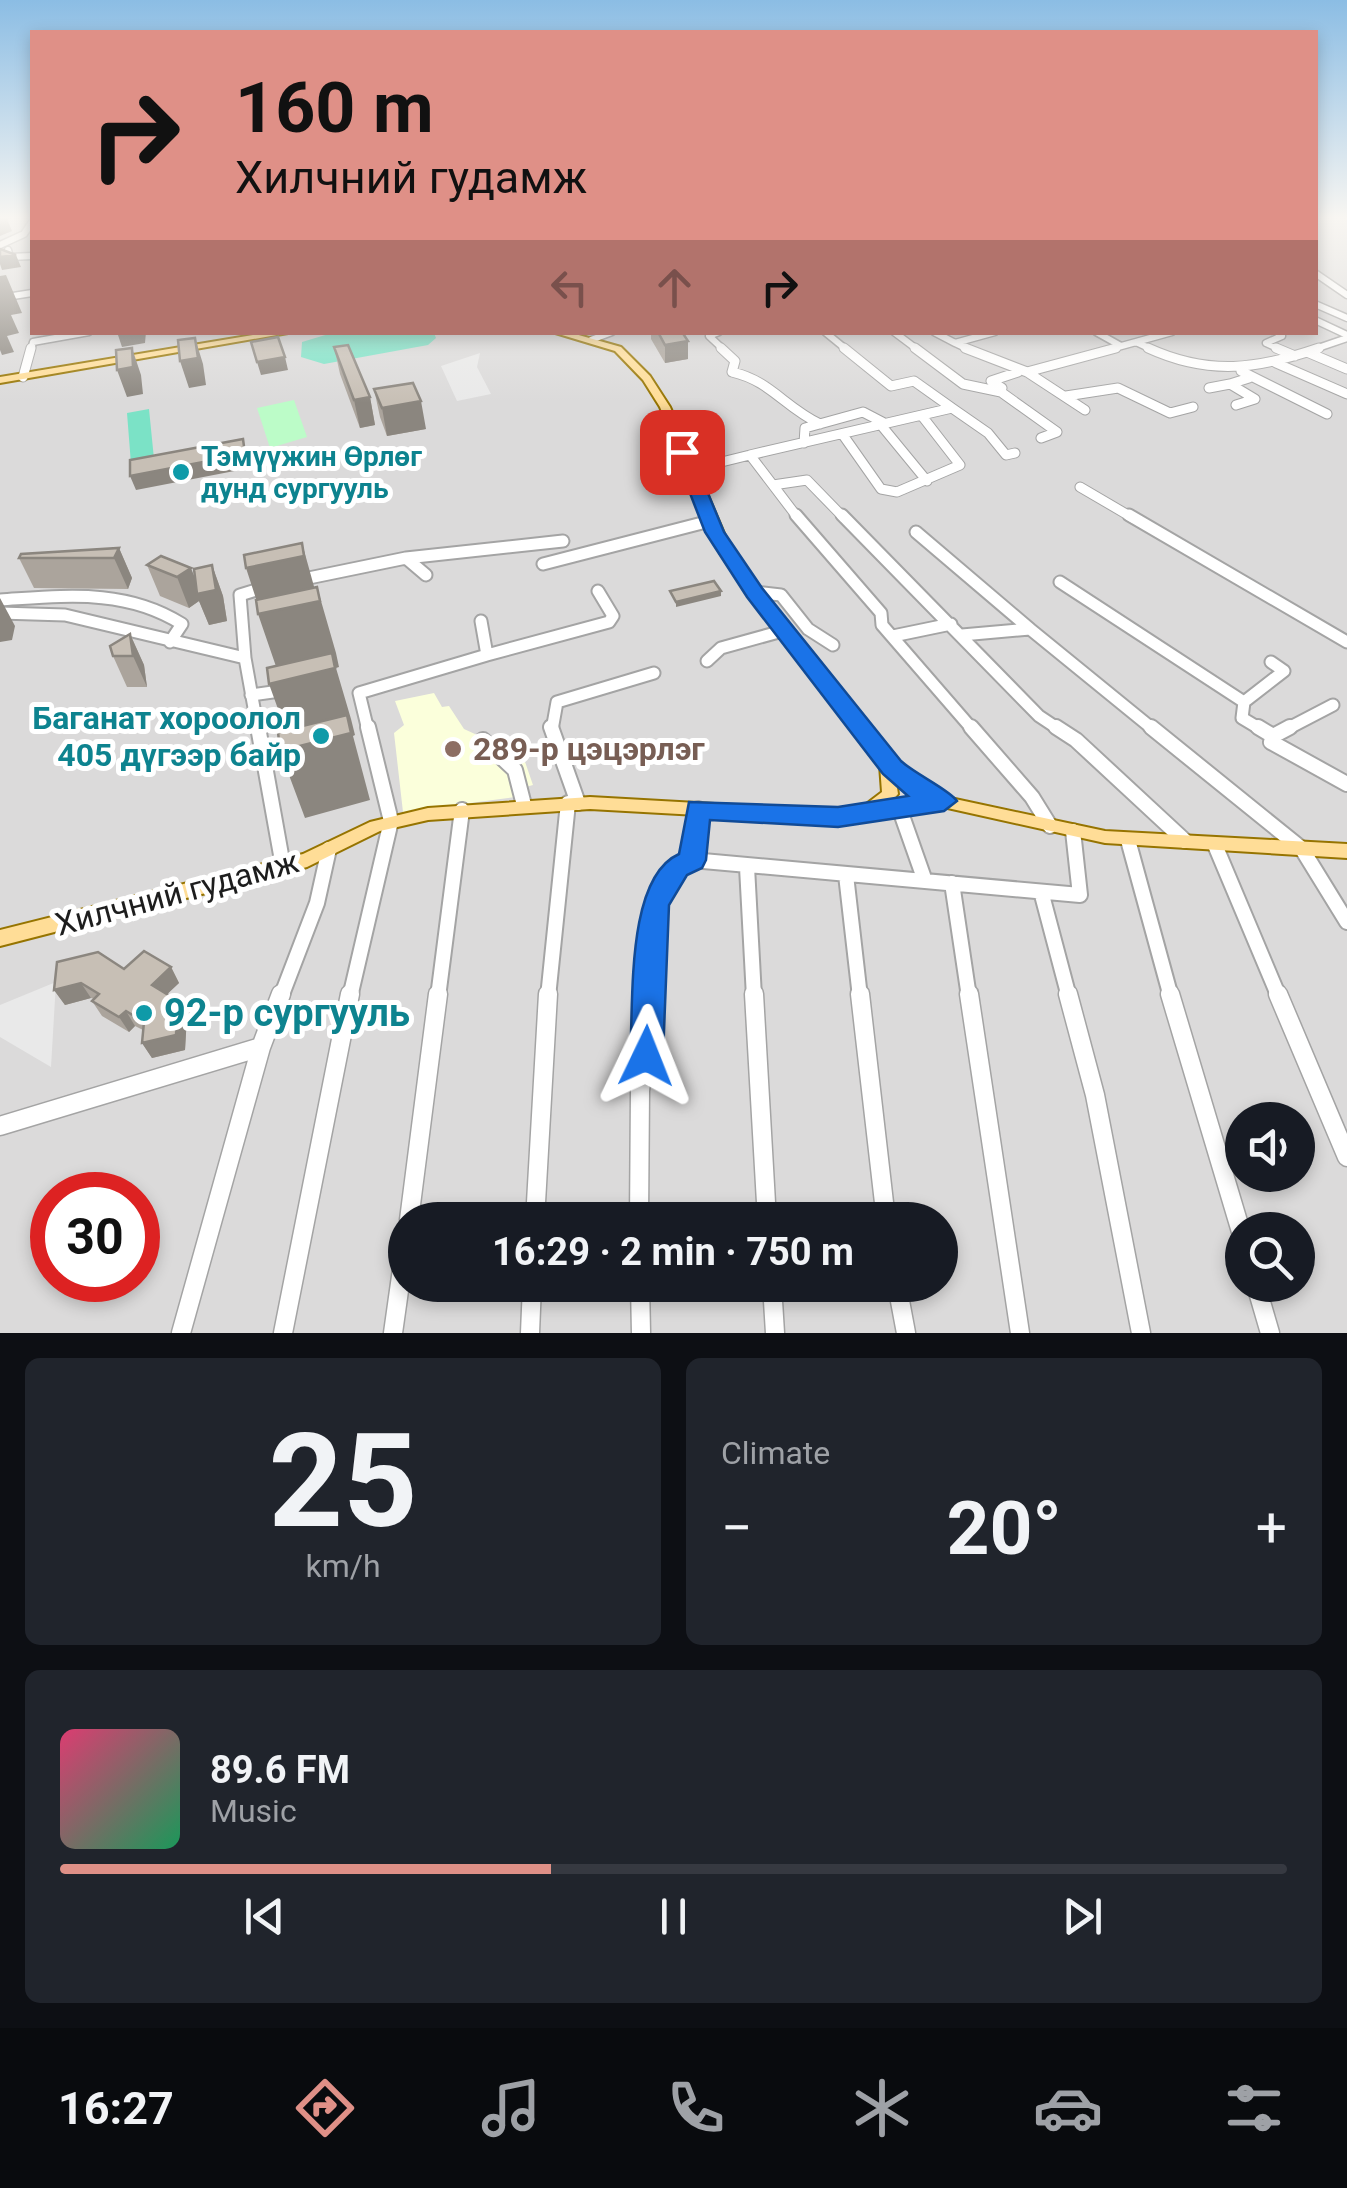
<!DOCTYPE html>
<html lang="en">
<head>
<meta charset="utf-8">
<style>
  body { margin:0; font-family:Roboto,sans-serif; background:#20242c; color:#f1f3f6; height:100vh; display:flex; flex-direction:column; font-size:38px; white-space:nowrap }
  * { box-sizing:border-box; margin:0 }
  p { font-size:32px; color:#9ea1a6 }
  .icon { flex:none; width:55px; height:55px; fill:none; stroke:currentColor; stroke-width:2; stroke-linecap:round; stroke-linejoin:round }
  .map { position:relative; height:1333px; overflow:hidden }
  .drawer { display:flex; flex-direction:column; gap:25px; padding:25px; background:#0d0f14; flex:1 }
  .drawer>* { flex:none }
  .top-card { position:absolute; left:30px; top:30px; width:1288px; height:305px; border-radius:0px; box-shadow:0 5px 15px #0003; background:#df9087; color:#111; overflow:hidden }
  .buttons { position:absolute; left:1225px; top:1102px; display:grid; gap:20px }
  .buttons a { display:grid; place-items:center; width:90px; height:90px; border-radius:50%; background:#171b24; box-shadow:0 5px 15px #0003; font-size:50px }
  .speed { position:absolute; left:30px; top:1172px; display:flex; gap:20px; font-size:50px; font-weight:700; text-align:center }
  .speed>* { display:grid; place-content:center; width:130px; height:130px; border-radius:50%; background:#171b24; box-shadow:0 5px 15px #0003; line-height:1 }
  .speed .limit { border:15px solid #d22; background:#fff; color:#111 }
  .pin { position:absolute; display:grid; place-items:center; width:85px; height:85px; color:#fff; margin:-42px; border-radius:20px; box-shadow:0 5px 15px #0006 }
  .me { position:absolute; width:110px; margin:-55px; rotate:2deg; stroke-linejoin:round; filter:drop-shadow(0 0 8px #0008) }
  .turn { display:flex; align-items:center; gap:35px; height:210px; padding:0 40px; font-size:45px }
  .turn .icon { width:130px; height:130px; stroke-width:2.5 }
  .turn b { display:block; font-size:70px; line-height:85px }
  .lanes { display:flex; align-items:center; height:95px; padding:0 40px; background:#0003; justify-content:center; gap:50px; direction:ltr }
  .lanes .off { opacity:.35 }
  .big { font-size:75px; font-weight:700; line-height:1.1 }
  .drawer .card { flex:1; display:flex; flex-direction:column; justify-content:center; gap:15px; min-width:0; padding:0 35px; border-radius:15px; background:#20242c }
  .drawer .dial { align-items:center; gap:0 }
  .dial b { font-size:130px; line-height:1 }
  .song { display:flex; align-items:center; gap:30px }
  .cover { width:120px; height:120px; border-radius:15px; background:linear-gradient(135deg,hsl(340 70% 55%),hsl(150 70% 35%)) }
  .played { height:10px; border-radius:5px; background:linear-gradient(90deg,#df9087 40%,#363941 40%) }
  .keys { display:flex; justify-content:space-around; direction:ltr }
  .heat { display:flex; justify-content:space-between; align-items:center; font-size:55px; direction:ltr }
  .drawer .tiles { flex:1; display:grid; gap:25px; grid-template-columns:1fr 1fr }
  .card:last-child { grid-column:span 2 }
  .trip { position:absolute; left:388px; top:1202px; width:570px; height:100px; border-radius:50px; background:#171b24; box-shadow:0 5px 15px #0003; font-weight:700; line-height:100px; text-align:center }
  .tab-bar { display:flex; height:160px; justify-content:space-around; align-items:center; background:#090b0e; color:#9ea1a6 }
  .tab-bar .icon { width:70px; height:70px }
  .tab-bar .current { color:#df9087 }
  .tab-bar b { font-size:45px; color:#f1f3f6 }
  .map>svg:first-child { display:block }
  .residential { fill:#dbdada; fill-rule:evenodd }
  .education { fill:#fbffdb }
  .park { fill:#bcfcc8 }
  .pitch { fill:#7be2c6 }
  .parking { fill:#e9e9e9 }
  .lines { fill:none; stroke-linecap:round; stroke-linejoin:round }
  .minor-far4-casing { stroke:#a4a4a4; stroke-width:9 }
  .minor-far3-casing { stroke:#a4a4a4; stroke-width:11 }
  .minor-far2-casing { stroke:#a4a4a4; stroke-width:15 }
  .minor-far1-casing { stroke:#a4a4a4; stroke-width:18 }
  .minor-casing { stroke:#a4a4a4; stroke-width:21 }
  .major-casing { stroke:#967400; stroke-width:4 }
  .minor-far4 { stroke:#fff; stroke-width:6 }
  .minor-far3 { stroke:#fff; stroke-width:9 }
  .minor-far2 { stroke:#fff; stroke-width:11 }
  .minor-far1 { stroke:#fff; stroke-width:14 }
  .minor { stroke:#fff; stroke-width:18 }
  .major { fill:#ffdd97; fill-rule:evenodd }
  .wall { fill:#aba49c }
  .shaded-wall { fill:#8b867f }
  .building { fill:#c7bfb5; stroke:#8b867f; stroke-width:2.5 }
  .route { fill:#1a73e8; stroke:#114b97; stroke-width:2.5 }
  .culture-dot { fill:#0f9aa8; stroke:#fff; stroke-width:4 }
  .education-dot { fill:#8d6e63; stroke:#fff; stroke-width:4 }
  .labels { text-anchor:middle; stroke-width:10; stroke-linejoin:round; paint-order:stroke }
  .far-culture-label { font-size:28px; font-weight:bold; fill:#0d838f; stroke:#fff; text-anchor:start }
  .culture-label { font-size:32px; font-weight:bold; fill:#0d838f; stroke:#fff; text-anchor:end }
  .education-label { font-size:32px; font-weight:bold; fill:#785e54; stroke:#fff; text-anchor:start }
  .street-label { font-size:32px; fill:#1d1d1d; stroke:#fff }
  .near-culture-label { font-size:38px; font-weight:bold; fill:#0d838f; stroke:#fff; text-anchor:start }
</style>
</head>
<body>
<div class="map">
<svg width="1347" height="1333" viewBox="0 0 1347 1333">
  <rect width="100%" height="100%" fill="#efece2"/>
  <path class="residential" d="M0,216H32V332H1315V216H1347V1333H0ZM1242,1120H1298V1175H1242ZM52,1195H138V1280H52ZM405,1220H940V1285H405ZM1242,1230H1298V1285H1242Z"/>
  <path class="education" d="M434,693L442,707L449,706L464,729L523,756L533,785L515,790V797L403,812L394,733L404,725L395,701Z"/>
  <path class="park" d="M294,400L307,437L270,448L257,408Z"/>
  <path class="pitch" d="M332,333H434L436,338L428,345L324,364L301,357L302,342Z
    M149,409L154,459L131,464L127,413Z"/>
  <path class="parking" d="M480,353L477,367L491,394L457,401L441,366Z
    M56,982L51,1067L0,1037V1005Z"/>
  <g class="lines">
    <defs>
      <path id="minor-far4" d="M0,245L24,234L32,222
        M8,250L10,257L32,256
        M1315,273L1347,295
        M0,298L32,293
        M1315,304L1347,318
        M1315,320L1347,335
        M719,332L709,336L724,350
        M825,332L847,350
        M894,332L918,350
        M934,332L955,343
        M1096,332L1121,346
        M1276,332L1282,336L1266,343L1282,350
        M591,340L612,332
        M1136,342L1172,332
        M31,350L33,342L89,332
        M970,350L955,343L995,332
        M1107,350L1136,342L1153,350
        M1312,350L1347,338"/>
      <path id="minor-far3" d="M721,348L735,361L732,372C771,381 784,407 820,424
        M844,348L891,386L914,381L952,408
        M915,348L963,384L1001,392L1057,432L1041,438
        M965,348L1027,372L1116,348
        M1148,348C1209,376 1258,369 1319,348
        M1276,348L1295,356
        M1307,352L1347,369
        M1276,363L1347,394
        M1241,371L1327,414
        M1027,372L1085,410
        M23,377L31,348
        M1002,388L991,381L1018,372
        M1209,388L1230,384
        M1066,396L1118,388L1170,413L1193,407
        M1236,405L1255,399L1230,384L1249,378
        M881,425L927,481
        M843,435L881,489L897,492L960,465L922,416
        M804,443L805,428L863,412L886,424
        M750,455L952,408L988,433L1006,455L1015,453
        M689,470L750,455L798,518
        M773,485L807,480L844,518
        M1080,487L1133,518"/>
      <path id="minor-far2" d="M796,515L881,613L882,625L973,730
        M842,515L1039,716L1060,730
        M1129,515L1347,642
        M916,532L1030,629
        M406,558L563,541
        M543,564L710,521
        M299,580L406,558L426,575
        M1060,582L1244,702L1242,718L1262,730
        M754,592L781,595L808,629L833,645
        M0,600C65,596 125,588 182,624L170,642
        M0,613L65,615L245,658L258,730
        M962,635L1030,629L1154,730
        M893,636L951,624
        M487,655L609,622L613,616L598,591
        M245,658L240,595L266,587
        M707,661L721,648L786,630
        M251,695L287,690
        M1244,702L1284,671L1271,662
        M368,730L359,693L487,655L481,621
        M552,730L557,702L654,673
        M1285,730L1333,705"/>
      <path id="minor-far1" d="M258,727L283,866
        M551,727L578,803
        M971,727L1032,797L1050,826
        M1056,727L1076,740L1185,841
        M1151,727L1302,849L1347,922
        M1258,727L1273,736L1271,742L1347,784
        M1273,736L1290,727
        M483,740L515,770L524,805
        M900,810L925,881
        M1128,840L1171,997
        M1215,845L1279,997
        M692,860L698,809
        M747,867L754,997
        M846,875L860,997
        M952,883L969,997
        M1042,895L1069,997
        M281,997L317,903L329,849
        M350,997L391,821L368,727
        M438,997L462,810
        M548,997L568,803
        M650,997C652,951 643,883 692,860L1080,895L1073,831"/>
      <path id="minor" d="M754,994L767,1220
        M860,994L886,1220
        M969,994L1020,1333
        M1068,994L1095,1095L1141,1333
        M1170,994L1242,1235
        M1278,994L1347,1157
        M0,1126L261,1047
        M409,1220L438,994
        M535,1220L548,994
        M639,1220L640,1091L650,994
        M640,1285L641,1333
        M772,1285L775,1333
        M897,1285L906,1333
        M1256,1285L1270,1333
        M181,1333L261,1047L281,994
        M283,1333L350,994
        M393,1333L405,1248
        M530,1333L532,1285"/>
      <path id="major" d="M271,332H294L0,383V377Z
        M552,332H568L621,347L650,376L670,407L732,552L887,753L918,784L955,799L1105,831L1347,844V858L1105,843L943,807L843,823L590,809L428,820L380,831L307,867L0,946V930L303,854L370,822L428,808L590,797L843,811L861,808L882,792L880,765L720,553L660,407L643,380L615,351ZM896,781L908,792L922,798L889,804L898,794Z"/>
    </defs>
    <use href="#minor-far4" class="minor-far4-casing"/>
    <use href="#minor-far3" class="minor-far3-casing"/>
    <use href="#minor-far2" class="minor-far2-casing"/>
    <use href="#minor-far1" class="minor-far1-casing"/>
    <use href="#minor" class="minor-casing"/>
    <use href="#major" class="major-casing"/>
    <use href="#minor-far4" class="minor-far4"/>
    <use href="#minor-far3" class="minor-far3"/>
    <use href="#minor-far2" class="minor-far2"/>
    <use href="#minor-far1" class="minor-far1"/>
    <use href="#minor" class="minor"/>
    <use href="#major" class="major"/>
  </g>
  <path class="wall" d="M651,332H682L688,359L665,363L651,339Z
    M334,347L370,397L375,425L360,428L340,374Z
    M374,389L426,429L387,436L380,417Z
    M119,548L132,578L128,589L34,588L19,558Z
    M147,565L195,579L212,565L223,596L227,621L209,625L199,601L189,608L160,596Z
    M130,634L144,665L147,687H127L113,656Z
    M171,967L179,983L167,994L187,1016L185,1050L152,1058L142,1043L143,1030L135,1026L129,1032L102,1016L92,1001L94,999L91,998L65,1005L54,990L124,969Z"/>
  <path class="shaded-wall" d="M0,216H6L12,231L0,236Z
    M16,255L21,267L2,270L0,264V257Z
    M6,275L22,313L11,315L19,333L7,336L14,352L2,355L0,350V276Z
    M117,332H146L145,343L122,347Z
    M195,338L203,364L206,385L189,388L180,361Z
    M688,341V359L665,363V345Z
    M132,348L141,375L143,394L127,397L117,370Z
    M285,357L288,370L261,375L257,362Z
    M370,397L375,425L360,428L354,400Z
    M421,401L426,429L387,436L382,408Z
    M243,439L250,468L136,490L130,476Z
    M302,543L318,601L317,587L336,653L339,667L336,668L351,719L355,735L353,736L370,800L305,818L280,751L292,748L269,684L281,681L258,614H261L246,568Z
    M119,548L132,578L128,589L114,558Z
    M212,565L223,596L227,621L209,625L199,601L189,608L177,577L191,568L201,593Z
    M721,591V596L676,607V602Z
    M0,598L15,626L12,640L0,642Z
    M130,634L144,665L147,687L133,656Z
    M171,967L179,983L161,1000L152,985Z
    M81,983L91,998L65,1005L54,990Z
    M178,1001L187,1016L185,1050L152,1058L142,1043Z
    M126,1011L135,1026L129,1032L119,1017Z"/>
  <path class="building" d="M0,249L16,255L0,257Z
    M658,332H682L688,341L665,345Z
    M278,337L285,357L257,362L251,342Z
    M195,338L198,358L180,361L178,340Z
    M348,345L370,397L354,400L334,347Z
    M132,348L133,367L117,370L116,350Z
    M413,383L421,401L382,408L374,389Z
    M243,439L245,454L130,476V460Z
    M302,543L304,556L246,568L244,555Z
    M119,548L114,558H19L21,554Z
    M161,556L191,568L177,577L147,565Z
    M212,565L216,590L197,594L194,569Z
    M714,581L721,591L676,602L670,591Z
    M317,587L320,601L258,614L256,600Z
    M130,634L133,656H113L110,646Z
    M332,653L335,668L269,684L267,668Z
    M347,715L351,733L280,751L278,732Z
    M144,951L171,967L152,985L178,1001L176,1035L142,1043L144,1022L126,1011L119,1017L92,1001L99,994L81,983L54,990L57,962L98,952L124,969Z"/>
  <linearGradient id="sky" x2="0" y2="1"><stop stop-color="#8bbde4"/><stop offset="0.54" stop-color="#f8f6f2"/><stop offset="1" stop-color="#f8f6f2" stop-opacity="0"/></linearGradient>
  <rect width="1347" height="403" fill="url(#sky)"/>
  <path class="route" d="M676,449L691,452L724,532L762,588L901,761C915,774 950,790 957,801L944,811L838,827L710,820L706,860L702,868L687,875L669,905L663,1056L658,1067L646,1071L635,1067L630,1056C634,1004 625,878 679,854L689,802L838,807L908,796L883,774L747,597L705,532L674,452Z"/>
  <g class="culture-dot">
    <circle cx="181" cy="472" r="10"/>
    <circle cx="321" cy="736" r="10"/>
    <circle cx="144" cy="1013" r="10"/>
  </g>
  <circle class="education-dot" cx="453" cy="749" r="10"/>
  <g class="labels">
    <g class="far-culture-label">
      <text x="201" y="466">Тэмүүжин Өрлөг<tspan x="201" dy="32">дунд сургууль</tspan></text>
    </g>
    <g class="culture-label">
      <text x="301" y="729">Баганат хороолол<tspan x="301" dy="37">405 дүгээр байр</tspan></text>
    </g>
    <g class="education-label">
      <text x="473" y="760">289-р цэцэрлэг</text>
    </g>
    <g class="street-label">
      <text transform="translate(177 893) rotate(-15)" y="11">Хилчний гудамж</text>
    </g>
    <g class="near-culture-label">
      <text x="164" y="1026">92-р сургууль</text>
    </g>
  </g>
</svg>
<div class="buttons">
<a><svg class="icon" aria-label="sound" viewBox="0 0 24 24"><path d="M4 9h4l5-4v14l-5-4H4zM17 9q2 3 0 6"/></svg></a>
<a><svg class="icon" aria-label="search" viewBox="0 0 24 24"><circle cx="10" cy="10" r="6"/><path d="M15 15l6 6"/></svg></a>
</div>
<div class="speed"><div class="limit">30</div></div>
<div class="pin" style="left:682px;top:452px;background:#d93025"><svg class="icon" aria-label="arrive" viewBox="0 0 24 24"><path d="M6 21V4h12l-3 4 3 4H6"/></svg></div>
<svg class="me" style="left:646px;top:1056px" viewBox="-20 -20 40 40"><path d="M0-17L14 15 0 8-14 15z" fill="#1a73e8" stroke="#fff" stroke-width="4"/></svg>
<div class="trip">16:29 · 2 min · 750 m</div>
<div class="top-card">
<div class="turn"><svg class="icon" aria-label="right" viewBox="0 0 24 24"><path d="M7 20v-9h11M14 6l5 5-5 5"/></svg><div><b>160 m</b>Хилчний гудамж</div></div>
<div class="lanes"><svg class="icon off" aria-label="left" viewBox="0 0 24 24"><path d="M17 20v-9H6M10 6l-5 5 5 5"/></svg><svg class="icon off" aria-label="ahead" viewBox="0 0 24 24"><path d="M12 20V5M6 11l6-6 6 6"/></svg><svg class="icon" aria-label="right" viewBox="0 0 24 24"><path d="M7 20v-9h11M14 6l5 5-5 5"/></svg></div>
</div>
</div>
<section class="drawer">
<div class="tiles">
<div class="card dial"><b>25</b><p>km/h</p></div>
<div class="card"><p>Climate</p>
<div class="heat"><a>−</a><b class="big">20°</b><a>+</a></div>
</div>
<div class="card">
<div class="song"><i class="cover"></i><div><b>89.6 FM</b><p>Music</p></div></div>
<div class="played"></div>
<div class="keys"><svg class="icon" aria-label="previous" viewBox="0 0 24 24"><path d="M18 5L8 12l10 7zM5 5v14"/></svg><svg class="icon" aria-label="pause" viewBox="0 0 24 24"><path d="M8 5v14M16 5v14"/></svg><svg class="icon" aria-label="next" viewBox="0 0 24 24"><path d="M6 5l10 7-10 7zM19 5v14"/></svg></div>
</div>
</div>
</section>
<nav class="tab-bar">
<b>16:27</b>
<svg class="icon current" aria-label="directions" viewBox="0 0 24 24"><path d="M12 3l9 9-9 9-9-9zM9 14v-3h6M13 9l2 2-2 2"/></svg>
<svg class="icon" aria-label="music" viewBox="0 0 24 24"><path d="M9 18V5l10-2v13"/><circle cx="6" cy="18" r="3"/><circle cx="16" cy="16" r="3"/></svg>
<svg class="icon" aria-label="phone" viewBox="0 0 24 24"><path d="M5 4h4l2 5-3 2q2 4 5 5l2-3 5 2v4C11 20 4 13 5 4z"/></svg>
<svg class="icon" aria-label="climate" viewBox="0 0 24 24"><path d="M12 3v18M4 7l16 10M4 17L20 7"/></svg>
<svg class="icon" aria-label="car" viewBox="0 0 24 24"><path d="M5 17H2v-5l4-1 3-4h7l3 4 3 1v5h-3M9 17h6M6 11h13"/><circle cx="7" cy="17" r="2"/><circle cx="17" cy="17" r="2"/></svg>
<svg class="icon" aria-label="filters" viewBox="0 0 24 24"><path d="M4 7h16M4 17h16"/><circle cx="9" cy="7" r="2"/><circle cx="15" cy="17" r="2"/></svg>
</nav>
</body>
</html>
